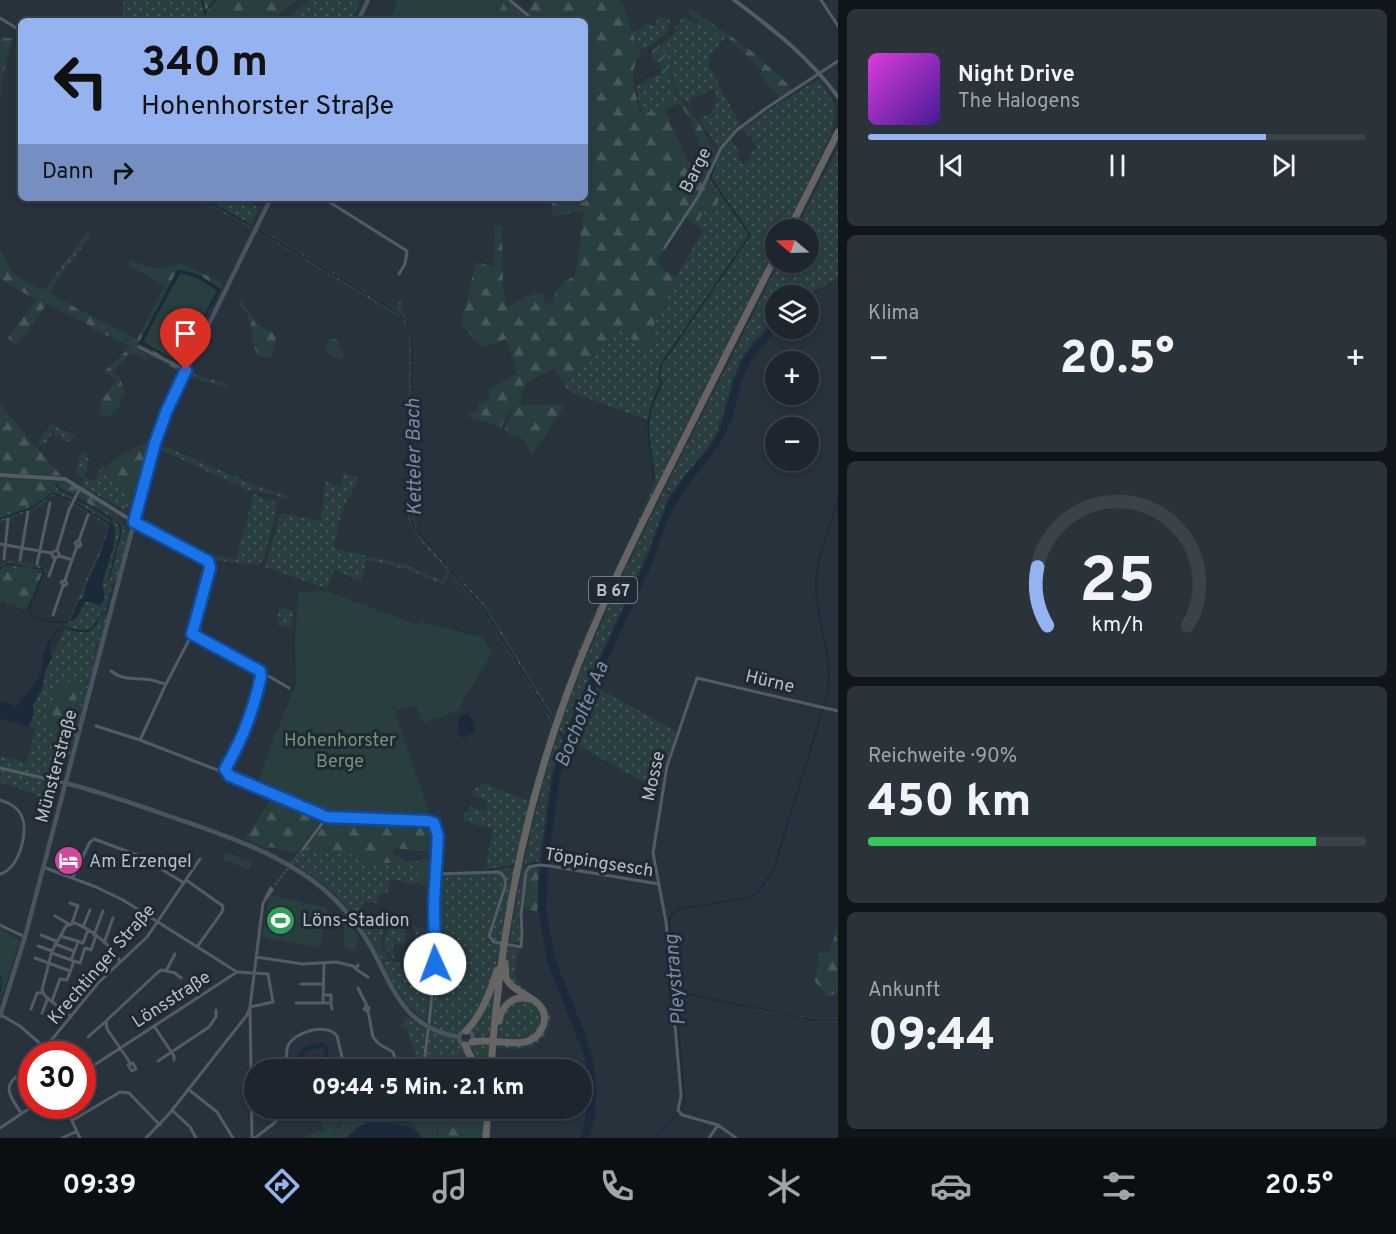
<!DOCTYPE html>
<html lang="de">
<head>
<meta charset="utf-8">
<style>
  body { margin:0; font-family:Overpass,sans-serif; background:#2a323a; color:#f1f3f6; height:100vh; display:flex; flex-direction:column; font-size:22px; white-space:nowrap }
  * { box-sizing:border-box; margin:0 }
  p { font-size:20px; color:#a0a5aa }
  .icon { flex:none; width:33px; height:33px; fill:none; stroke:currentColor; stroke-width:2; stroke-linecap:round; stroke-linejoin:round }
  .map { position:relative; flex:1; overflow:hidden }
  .side { display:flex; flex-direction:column; gap:9px; padding:9px; background:#101519; width:558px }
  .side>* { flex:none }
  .top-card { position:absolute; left:18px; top:18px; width:570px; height:183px; border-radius:9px; box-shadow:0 3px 9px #0003,0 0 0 2px #3b434a; background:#95b2f1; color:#111; overflow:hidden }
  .needle { width:39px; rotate:289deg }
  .tools { position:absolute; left:765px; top:219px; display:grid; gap:12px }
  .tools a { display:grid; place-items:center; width:54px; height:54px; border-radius:50%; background:#1d262e; box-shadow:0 3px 9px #0003,0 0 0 2px #3b434a; font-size:30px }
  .speed { position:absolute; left:18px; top:1041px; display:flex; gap:12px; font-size:30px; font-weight:700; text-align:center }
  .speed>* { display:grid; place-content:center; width:78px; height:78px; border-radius:50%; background:#1d262e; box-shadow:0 3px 9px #0003,0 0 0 2px #3b434a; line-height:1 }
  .speed .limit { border:9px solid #d22; background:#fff; color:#111 }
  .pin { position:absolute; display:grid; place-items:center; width:51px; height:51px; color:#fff; margin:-62px -26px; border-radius:50% 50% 50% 0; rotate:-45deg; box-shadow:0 0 6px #0007 }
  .pin .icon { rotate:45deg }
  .me { position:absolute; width:66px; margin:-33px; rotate:358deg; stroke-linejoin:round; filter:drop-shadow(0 0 4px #0008) }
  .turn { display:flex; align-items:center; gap:21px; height:126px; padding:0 24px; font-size:27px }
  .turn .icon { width:78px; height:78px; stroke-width:2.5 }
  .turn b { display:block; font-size:42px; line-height:51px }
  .then { display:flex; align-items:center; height:57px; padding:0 24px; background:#0003; gap:12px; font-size:22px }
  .big { font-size:45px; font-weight:800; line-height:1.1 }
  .side .card { flex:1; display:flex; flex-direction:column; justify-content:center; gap:9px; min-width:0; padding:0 21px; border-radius:9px; background:#2a323a }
  .side .dial { align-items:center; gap:0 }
  .dial svg { height:156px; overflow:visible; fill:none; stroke:#3b434a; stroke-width:7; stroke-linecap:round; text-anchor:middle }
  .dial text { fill:#f1f3f6; stroke:none }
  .song { display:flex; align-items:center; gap:18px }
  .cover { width:72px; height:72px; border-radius:9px; background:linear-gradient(135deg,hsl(300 70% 55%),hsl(260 70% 35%)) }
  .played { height:6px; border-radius:3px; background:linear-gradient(90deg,#95b2f1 80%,#3b434a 80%) }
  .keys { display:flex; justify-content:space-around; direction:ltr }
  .heat { display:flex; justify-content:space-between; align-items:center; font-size:33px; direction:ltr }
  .charge { height:9px; border-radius:4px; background:linear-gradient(90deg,#34c759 90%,#3b434a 0) }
  .trip { position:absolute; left:244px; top:1059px; width:348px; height:60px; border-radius:30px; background:#1d262e; box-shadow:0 3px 9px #0003,0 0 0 2px #3b434a; font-weight:800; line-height:60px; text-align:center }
  .dock { display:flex; height:96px; justify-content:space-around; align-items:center; background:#0c0f12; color:#a0a5aa }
  .dock .icon { width:42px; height:42px }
  .dock .active { color:#95b2f1 }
  .dock b { font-size:27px; color:#f1f3f6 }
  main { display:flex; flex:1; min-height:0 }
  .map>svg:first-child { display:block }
  .grass { fill:url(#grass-dots) }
  .forest { fill:url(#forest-firs); fill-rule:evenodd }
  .park { fill:#293e3f }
  .garden { fill:url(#garden-furrows) }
  .water { fill:#1b2a3b; fill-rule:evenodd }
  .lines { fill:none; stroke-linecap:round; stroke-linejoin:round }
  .stream { stroke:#1b2a3b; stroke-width:1.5 }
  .minor-tunnel { stroke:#3d4752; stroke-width:3; stroke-dasharray:3 1.5; stroke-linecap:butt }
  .minor { stroke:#535c66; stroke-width:3 }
  .tertiary { stroke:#535c66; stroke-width:4 }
  .secondary { stroke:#4a5460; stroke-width:4.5 }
  .trunk { stroke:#666563; stroke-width:7 }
  .route-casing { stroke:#114b97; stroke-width:15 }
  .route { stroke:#1a73e8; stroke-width:10 }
  .labels { text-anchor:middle; stroke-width:6; stroke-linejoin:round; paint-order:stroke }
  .shield { fill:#202933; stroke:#8a929b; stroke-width:1.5 }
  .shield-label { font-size:16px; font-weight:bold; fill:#b8bfc8 }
  .street-label { font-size:18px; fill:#b8bfc8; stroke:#202933 }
  .park-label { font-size:18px; fill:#719777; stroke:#202933 }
  .poi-label { font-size:18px; fill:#b8bfc8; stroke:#202933; text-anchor:start }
  .water-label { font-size:20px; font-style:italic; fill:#748ca4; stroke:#202933 }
</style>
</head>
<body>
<main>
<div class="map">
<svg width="838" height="1138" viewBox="0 0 838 1138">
  <defs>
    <pattern id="grass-dots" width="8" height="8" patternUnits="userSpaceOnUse" patternTransform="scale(1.5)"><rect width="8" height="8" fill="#293e3f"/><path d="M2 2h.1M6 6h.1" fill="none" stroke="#465859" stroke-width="1.8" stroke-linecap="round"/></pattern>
    <pattern id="forest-firs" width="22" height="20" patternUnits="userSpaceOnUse" patternTransform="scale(1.5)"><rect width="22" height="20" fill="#293e3f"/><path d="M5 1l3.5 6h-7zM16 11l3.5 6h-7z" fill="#465859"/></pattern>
    <pattern id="garden-furrows" width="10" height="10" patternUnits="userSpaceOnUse" patternTransform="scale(1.5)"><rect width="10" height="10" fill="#293e3f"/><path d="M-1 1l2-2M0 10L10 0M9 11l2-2" fill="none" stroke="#465859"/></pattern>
  </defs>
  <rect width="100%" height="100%" fill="#27323d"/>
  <path class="grass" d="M123,0H204L208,21H152L151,19L137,17L133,21H123Z
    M309,0H359L360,2L351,21H285Z
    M658,16L670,20L667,33L643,50L639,47L633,32L643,28L645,23L655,26Z
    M684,16L695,24L699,21L725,38L709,55V66L741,126L718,147L699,119L712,113L715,104L721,99L717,100L713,89L690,100L692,105L691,106L678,95L669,61L660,45L676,31L675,27Z
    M671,75L676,95L680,99L653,112H642L636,86Z
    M819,79C836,103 838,109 830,138L824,131L829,138L786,229L776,230L775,249L680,437L613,576L556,719L553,718L552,723L554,725L510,890L501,941L493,940L490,934L502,903L507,881L501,872L487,871L503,866L485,870L493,829L462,820L465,813L471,807L485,811L488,801L472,796L475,788L481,786L484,783L529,801L552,723L483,611L452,576L454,572L486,606L554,717L582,641L648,499L654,481L648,435L649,415L662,384L661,382C653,395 650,405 648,420L574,393L567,389L564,383L582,366L610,343L621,329L638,345L650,348C656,306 682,267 703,231L696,225L704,210L714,212L720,196L708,180L722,149L731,140L739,151L736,155L742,164L750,159L748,154L757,147L753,140L742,129L767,111Z
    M838,149V278L806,295L776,296L775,318L751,344L741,359L733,378L718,428L709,446L676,486L667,501L646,556L563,736L559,730L561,722C600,616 650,517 701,417C728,365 753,314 779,263L808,262V230L796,229Z
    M201,198H248L259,209L251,224L253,226L252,229L203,201Z
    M260,229L396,309L403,296C399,314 412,324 413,341V515L418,530L451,568L444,585L407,569L367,560L361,581L334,570L327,589L265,567L281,513L321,521L325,481L340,486L344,473L357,477V483L344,506L333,548L406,565L442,581L447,570C433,553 414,538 408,517L409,340L407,327L401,318L258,232Z
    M88,231L91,235L46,296L41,294Z
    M189,373L227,384L228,388L190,377L171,418L162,445H158Z
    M51,424L75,436L69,441L63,442L62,436L55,437L54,430H51V436L47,439L48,444L36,445Z
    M164,446L257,486L288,496L286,499L272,494L247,490L160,449Z
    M84,452L88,453L87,458L89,459L85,477L95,481L102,465L105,466L102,473L131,492L124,510L82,486L84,477L75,475L80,456Z
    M58,487L74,495L70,503L56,496L50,497L38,507L0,523V515L25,507Z
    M254,494L278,503L264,558L259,565L210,560L161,536L163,533L207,554L236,559Z
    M76,497L116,520L105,517L88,507L110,521L108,526L74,505L76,501L86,506Z
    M118,520L127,527L122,544L127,530L129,532L75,741L64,770L103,624L105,608L103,610L101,628L82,701L56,786L58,791L51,816L46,815L35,794L0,782V756L27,763L36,728L28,726L32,720L33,705L42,689L45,671L52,658L51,653L56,649L110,525L99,557L86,585L84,596L78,602L72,621L77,617L85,602H92L99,606L101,604L103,587L102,584L114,545L115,528L111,523Z
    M12,560C25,564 41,562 49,573L33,571L29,568L27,570L14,569L0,572V565Z
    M278,609L294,610L291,627L278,626Z
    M596,687L676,731L664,768L660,791L572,742Z
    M558,733L562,740L551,775L539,862L537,861L525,864L518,921L521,938L519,943H509C521,871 536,802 558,733Z
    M309,843L306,849L337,850L352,854L358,859L377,862L419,861L416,884H411L391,879L387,893L380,894L378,903L363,902L362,914L373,916V920L385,922L380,946L389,957L388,959L381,960C359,916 335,889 294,863Z
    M498,873L503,878L504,886L487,936L490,941L501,945C497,967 480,1026 457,1033C449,1035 438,1028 430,1025L437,959L435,909L437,875Z
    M390,921L404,924L405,943L393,944L394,959L383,946Z
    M414,926L433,931V941L416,942Z
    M508,946L519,949C518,958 513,968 516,977C523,997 567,1004 544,1036C533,1052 514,1049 497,1048V1044L533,1041L545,1014L513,986L505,971Z
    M391,961L400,963L401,968H403V964L415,963L417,971L432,970L426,1021C404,1005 393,987 382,962Z
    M498,971L492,1037L476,1036L470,1030Z
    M529,1000C544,1010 545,1032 527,1038C518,1041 508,1039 498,1038L500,1021L511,1002Z
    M758,1007L812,1018H838V1022L812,1021L758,1010Z
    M408,1017L426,1029L422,1063L413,1069L412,1066L419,1063L406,1027L401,1028V1025Z
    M429,1031L456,1039L458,1043L466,1048L474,1069H454L444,1061L431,1062L426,1065Z
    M473,1044H491L489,1069H478L471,1048Z"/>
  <path class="forest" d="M204,0H296L272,21H208Z
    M500,0H508L526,16L534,0H618L625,5L623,7L640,53L642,54C626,69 636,93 640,112H653L680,99L697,120L711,145L716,150L711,165L707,164L690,118L679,103L665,110L688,162L709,169V180L720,196L714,212L711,214L704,210L696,225L686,218L657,261L667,272L676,278L653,328L650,349L638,345L621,329L610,343L582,366L564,383L553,369L527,382L521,396V405H565L532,455L522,438L508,434L505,429L511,414L510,411L501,427L466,416L470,412L478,410V405L490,398L488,393L490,389L517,373L506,339L482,348L461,324L476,262L494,267L495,226H502L503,288L506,307L527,296L543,293L545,303L552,304C555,289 562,282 575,276L584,211L553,216L551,198H585V21H493Z
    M691,9L749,49L793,89L779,98L759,73L762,70L727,37L725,38L687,13Z
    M0,37L12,39L1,84L2,93L0,94Z
    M0,249L13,273L20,278L137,340L164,286L129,265L131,260L155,269L180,264L186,266L219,281L222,287L180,371L149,356L147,360L131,353L112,372L119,376L125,392L119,406L111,416L99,415L101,402L116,380L105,371L131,346L92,329L91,326L47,304L16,347L8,338L36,300L0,279ZM181,270L200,275L221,289L180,364L139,343L177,271Z
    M241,300L256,324L273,333L276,338L274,351L270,359C247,355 255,336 249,320C248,314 243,308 239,303Z
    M329,338L337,340L345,357L340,360C333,358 327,353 324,347Z
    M0,404L61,476L0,473Z
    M147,443L149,445L132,505L124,510L131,492L102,473C109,458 132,449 147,443Z
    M0,478L59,481L77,488L74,495L58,487L25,507L0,515Z
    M81,490L119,517L118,519C105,514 89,507 76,497Z
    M14,570H29L42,574L26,610L2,601L0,604V573Z
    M66,680L78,685C76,696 68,730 60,735L52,731L48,717L55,691L60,690L63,681Z
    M273,796L324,817L298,850L291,853L272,847L266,848L245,839Z
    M330,818L427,821L433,825L436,835V851L432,852L394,848L392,854L402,858L406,863C393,863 368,864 357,858C350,854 344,851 335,850C325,848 315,849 305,850Z
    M539,868L537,912L522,908L528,871L529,869Z
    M838,925V994L826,996L815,981L820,952L829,953Z
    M444,1109H482L483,1138H445Z"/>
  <path class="park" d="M395,0H504L505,1L494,21H389L397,5Z
    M181,273L197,278L216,289L217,291L182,358L177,361L143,342L179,274Z
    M326,591L416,624L423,622L483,638L492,653L457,711L423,723L416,706L395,711L431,818L426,820L327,816L257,786L276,730L278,729L296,683L295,641L298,592Z
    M226,852L253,863L249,870L222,859Z
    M423,858L429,859L432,863L429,886L416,883L419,861Z
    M270,895L328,908L320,948L262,937Z
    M346,921L356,933L359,942L354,950L349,951L344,946V923Z
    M0,929L20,941L0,1001Z
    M315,1109L336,1112L340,1109H347L338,1123L333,1136L350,1109H444L445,1138H438L437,1117V1138H422C410,1114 396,1101 368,1115L365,1124L358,1127L346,1138H305L318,1129L320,1132H326L317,1117Z"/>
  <path class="garden" d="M660,45L669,61L672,75L645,83L644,80L662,75L659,62H653L652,51Z"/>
  <path class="water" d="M181,270L196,274L221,289L180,364L139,343L177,271ZM181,273L197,278L217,290L182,358L177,361L143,342L169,292Z
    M775,321L777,329L750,362L741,382L732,419L721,442L680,497L668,519L652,564L570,742L560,776L548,867L546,910L555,959L585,1034L594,1065L596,1094L595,1115L589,1138H580L586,1117L588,1098L585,1058L547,961L539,913L538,884L553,775L564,737L648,556L668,502L688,472L710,447L720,430L734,382L742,360L752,347Z
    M111,523L115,528L114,545L102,584L105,597L100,606L92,602H85L77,617L72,621L71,619L78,602L84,596L86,585L99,557Z
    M50,638L53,639L49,647L52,658L45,671L42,689L33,705L34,715L28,726L0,719V702L11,703L13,707L17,706C22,697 31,693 36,680L40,679L38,675L42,673L41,668L45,664L42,658Z
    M467,713C473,720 476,724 474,733L462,738L458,732L459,716Z
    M321,1042L327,1044L331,1069H327L323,1047L306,1051L302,1057L303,1069H299L296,1058L304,1047Z
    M368,1123C383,1123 414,1122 422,1138H346L358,1127Z"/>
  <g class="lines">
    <path class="stream" d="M202,0L207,21
      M205,12L216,0
      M202,198L252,226
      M260,231L394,310L407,322L412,341L411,518L414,527L484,609L553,721
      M654,482C652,440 639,425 662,384L659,378L661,365L750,235L710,177L716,164
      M56,484L59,489L74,496
      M667,491L673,496
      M77,498L112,519
      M75,503L110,524
      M0,519L33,507L53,493L71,501
      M0,568L9,564L28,567
      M33,568L43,569L44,572L29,609L30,613C42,621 58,625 71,620
      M109,579L121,531L120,526L117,522
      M106,613L114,583
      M66,628C74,630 88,635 94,627C97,622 99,617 102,613
      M52,639L58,629L62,628
      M824,706C838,665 817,628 816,587C815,560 830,527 838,501
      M560,732L564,739
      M532,863H538
      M487,870L515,866
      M0,975L2,981L0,993
      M677,992L755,1008
      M758,1008L812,1020H838
      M653,1138L685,1106L669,919L674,912L680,909L747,898L757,893L773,871L823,709"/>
    <path class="minor-tunnel" d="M275,885L303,849"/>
    <path class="minor" d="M510,0L532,19
      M821,0L838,26
      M0,18L21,31
      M323,198L407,251L405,264L399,274
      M665,247L699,195L721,148L737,130L765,109L838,61
      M139,347L185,370
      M79,540L75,543L78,547L81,545L79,540L88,515
      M0,544L51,553
      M57,550L51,553L54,558L60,556L57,550L69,510L80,488
      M60,556L72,560
      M4,559L8,519
      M20,560L28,512
      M37,564L50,503
      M49,576L55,559
      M65,580L67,584L64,586L61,582L65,580L77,546
      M53,615L63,586
      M111,671C125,682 136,677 151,680C156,681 161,683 166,684
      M260,671L289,688
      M96,726L140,740L166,684L192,634L210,568L208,561L134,522
      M140,740L220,771L225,769C236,750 265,692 260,671L192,634
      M0,768L65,783
      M225,769L230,776L327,817L430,821L434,823L438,836L434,903L435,964L429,1023
      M0,800C9,803 18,807 22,817C29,833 18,870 0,874
      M303,849L327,817
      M43,867L96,887L123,900L237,972L268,974L273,1002L250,1007L252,1138
      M436,874L498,872C505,875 506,880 505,887L489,936L494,942L521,947L522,934L521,915L526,872L529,867L539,865L550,866L659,884
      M73,877L90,842L94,839L140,856L184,883
      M186,880L223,906L222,912L197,947
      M70,903L78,906L72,923
      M55,916L69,924
      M0,925L25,937
      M83,927L90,910
      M41,935L56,941
      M94,935L103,911
      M61,936L83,943L88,930
      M104,943L113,918
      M55,944L74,951
      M38,946L52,951
      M52,953L71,960L78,942
      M256,957L303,964L336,962L353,966L356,969L358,965
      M35,958L70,971
      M71,960L80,963L85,948L91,950L96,936
      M357,970L368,977
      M166,971L175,973L181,978
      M301,984H324
      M358,988L367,1006
      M324,995H331V1003H323L324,963
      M52,1001L60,979L67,980L74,961
      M296,1003H323
      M331,1003L332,1009
      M366,1006L369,1008L367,1011L364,1009Z
      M31,1009L37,993H43
      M368,1011L373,1037L379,1044L393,1052L399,1070
      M42,1013L48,998
      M1,1015L20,1026L52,1054
      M71,1017L45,996L42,990L52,951L66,926L75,923C92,930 111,945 120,961
      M154,1026L174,1056V1060
      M88,1037L105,1022
      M40,1054L99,982L147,937L200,859
      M158,1061L209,1027L216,1017V1010
      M313,1063L314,1070
      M131,1064L133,1063L136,1069L132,1071L128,1065L131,1064L107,1029L106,1021L156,974L161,970L166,971L175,954
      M287,1070C287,1063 285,1052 288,1046C294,1032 327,1022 337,1036L345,1070
      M418,1070L423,1067L424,1063L428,1030
      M82,1073L237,972
      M188,1089L217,1112L233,1138
      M65,1106L80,1138
      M172,1110L190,1127L196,1138
      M21,1113C1,1083 7,1086 32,1062
      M73,1120L120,1092L129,1093L160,1125
      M0,1128L33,1106
      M62,1138L77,1131
      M146,1138L169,1114L247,1015L250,1007L263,903L272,890L271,888L266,897
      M255,1138L273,1124L289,1108
      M709,1138L718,1125
      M736,1138L718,1125L682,1115L678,1110L681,1095L666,922L653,853L667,766L697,678L838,711"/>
    <path class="tertiary" d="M734,0C773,29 809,57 838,97
      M0,475L65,479L134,522"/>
    <path class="secondary" d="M358,21L368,0
      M65,783C100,792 135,804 169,816C229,837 298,858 342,907C353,919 363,933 371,947C394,990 404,1028 459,1037
      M0,1016L25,937L155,443L167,409L271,198
      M459 1038a7 7 0 1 1 14 0a7 7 0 1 1-14 0Z"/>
    <path class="trunk" d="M789,230L838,132
      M499,1021C502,1005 513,995 529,999
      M466,1031C482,1015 491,991 497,970
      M472,1042C494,1036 530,1055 542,1028C546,1021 545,1012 540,1006C532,996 518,993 509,983L506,978L505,963
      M465,1045L477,1070
      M491,1070C499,942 523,814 567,694C596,615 633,541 670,467C705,397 740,326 776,256
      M486,1138L488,1108"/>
  </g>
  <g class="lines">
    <defs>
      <path id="route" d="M186,370L167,410L155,443L134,522L208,561L210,568L192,634L260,671L261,676C254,709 242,740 225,769L230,776L327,817L428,821L434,823L438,836L434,903L435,964"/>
    </defs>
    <use href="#route" class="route-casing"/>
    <use href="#route" class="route"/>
  </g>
  <defs>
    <symbol id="hotel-disc" viewBox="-11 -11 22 22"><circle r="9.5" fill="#d1479c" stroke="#202933"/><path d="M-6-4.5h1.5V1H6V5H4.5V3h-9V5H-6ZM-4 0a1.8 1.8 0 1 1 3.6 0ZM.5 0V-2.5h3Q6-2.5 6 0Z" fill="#fff"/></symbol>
    <symbol id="stadium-disc" viewBox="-11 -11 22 22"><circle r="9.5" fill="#2e9e5b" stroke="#202933"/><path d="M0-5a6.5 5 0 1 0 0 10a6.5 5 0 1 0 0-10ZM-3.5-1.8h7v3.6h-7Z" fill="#fff"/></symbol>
  </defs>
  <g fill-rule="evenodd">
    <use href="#hotel-disc" x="52" y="844" width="33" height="33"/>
    <use href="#stadium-disc" x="264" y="904" width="33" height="33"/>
  </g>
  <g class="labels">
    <rect class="shield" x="589" y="577" width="48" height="26" rx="4.5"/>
    <g class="shield-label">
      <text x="613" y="596">B 67</text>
    </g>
    <g class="street-label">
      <text transform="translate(695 170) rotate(-63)" y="6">Barge</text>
      <text transform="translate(770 681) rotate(13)" y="6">Hürne</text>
      <text transform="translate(56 766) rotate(-75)" y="6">Münsterstraße</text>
      <text transform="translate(653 776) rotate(-78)" y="6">Mosse</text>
      <text transform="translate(599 862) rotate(9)" y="6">Töppingsesch</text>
      <text transform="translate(101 964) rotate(-49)" y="6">Krechtinger Straße</text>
      <text transform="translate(171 999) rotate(-33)" y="6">Lönsstraße</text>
    </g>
    <g class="park-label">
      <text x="340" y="746">Hohenhorster<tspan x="340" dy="21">Berge</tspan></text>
    </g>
    <g class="poi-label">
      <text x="89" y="867">Am Erzengel</text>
      <text x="302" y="926">Löns-Stadion</text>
    </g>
    <g class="water-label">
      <text transform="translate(413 457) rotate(-91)" y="7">Ketteler Bach</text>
      <text transform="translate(581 714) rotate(-68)" y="7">Bocholter Aa</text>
      <text transform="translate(674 980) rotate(-95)" y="7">Pleystrang</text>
    </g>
  </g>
</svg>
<div class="tools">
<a><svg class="needle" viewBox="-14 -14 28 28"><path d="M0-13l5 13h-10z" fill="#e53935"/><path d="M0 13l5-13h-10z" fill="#a0a5aa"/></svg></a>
<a><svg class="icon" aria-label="layers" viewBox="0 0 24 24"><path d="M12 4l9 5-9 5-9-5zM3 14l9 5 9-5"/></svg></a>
<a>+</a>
<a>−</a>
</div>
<div class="speed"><div class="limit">30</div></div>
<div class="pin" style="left:186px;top:370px;background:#d93025"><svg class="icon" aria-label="arrive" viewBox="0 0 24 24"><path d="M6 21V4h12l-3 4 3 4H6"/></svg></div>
<svg class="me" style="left:435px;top:964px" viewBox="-20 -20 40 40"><circle r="19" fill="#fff"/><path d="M0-13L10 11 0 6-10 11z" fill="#1a73e8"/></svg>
<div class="trip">09:44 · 5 Min. · 2.1 km</div>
<div class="top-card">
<div class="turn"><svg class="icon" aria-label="left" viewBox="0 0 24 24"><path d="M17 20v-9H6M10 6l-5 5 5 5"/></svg><div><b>340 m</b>Hohenhorster Straße</div></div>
<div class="then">Dann<svg class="icon" aria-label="right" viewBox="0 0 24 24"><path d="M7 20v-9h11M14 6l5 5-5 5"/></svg></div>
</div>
</div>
<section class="side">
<div class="card">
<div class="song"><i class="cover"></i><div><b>Night Drive</b><p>The Halogens</p></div></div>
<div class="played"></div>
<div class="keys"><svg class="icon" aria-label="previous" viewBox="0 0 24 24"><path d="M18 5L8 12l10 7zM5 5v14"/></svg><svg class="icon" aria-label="pause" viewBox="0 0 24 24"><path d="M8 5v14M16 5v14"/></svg><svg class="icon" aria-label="next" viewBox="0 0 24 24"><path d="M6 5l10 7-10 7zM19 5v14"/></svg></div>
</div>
<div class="card"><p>Klima</p>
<div class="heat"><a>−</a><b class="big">20.5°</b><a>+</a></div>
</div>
<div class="card dial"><svg viewBox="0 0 100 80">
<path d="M14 69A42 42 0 1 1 86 69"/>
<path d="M14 69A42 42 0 0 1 9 39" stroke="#95b2f1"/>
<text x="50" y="56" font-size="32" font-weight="700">25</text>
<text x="50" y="72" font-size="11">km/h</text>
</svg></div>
<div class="card"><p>Reichweite · 90%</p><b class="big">450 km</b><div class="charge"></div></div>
<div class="card"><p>Ankunft</p><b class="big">09:44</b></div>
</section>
</main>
<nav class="dock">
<b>09:39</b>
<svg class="icon active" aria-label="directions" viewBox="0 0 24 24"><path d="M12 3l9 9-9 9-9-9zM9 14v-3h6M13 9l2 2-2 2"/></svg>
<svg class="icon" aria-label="music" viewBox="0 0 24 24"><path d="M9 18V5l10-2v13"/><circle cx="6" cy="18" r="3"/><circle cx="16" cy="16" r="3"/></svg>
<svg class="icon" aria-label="phone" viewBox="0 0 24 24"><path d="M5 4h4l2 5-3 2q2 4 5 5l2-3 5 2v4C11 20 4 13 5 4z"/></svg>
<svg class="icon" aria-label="climate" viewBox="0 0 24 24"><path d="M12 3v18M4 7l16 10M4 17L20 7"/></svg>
<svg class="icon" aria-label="car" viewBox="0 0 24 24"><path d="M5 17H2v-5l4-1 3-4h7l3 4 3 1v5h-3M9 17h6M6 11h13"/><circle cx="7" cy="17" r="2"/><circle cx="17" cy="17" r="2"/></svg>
<svg class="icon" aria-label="filters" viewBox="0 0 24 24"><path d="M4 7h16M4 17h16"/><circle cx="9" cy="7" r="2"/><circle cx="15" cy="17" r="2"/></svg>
<b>20.5°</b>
</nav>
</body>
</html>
